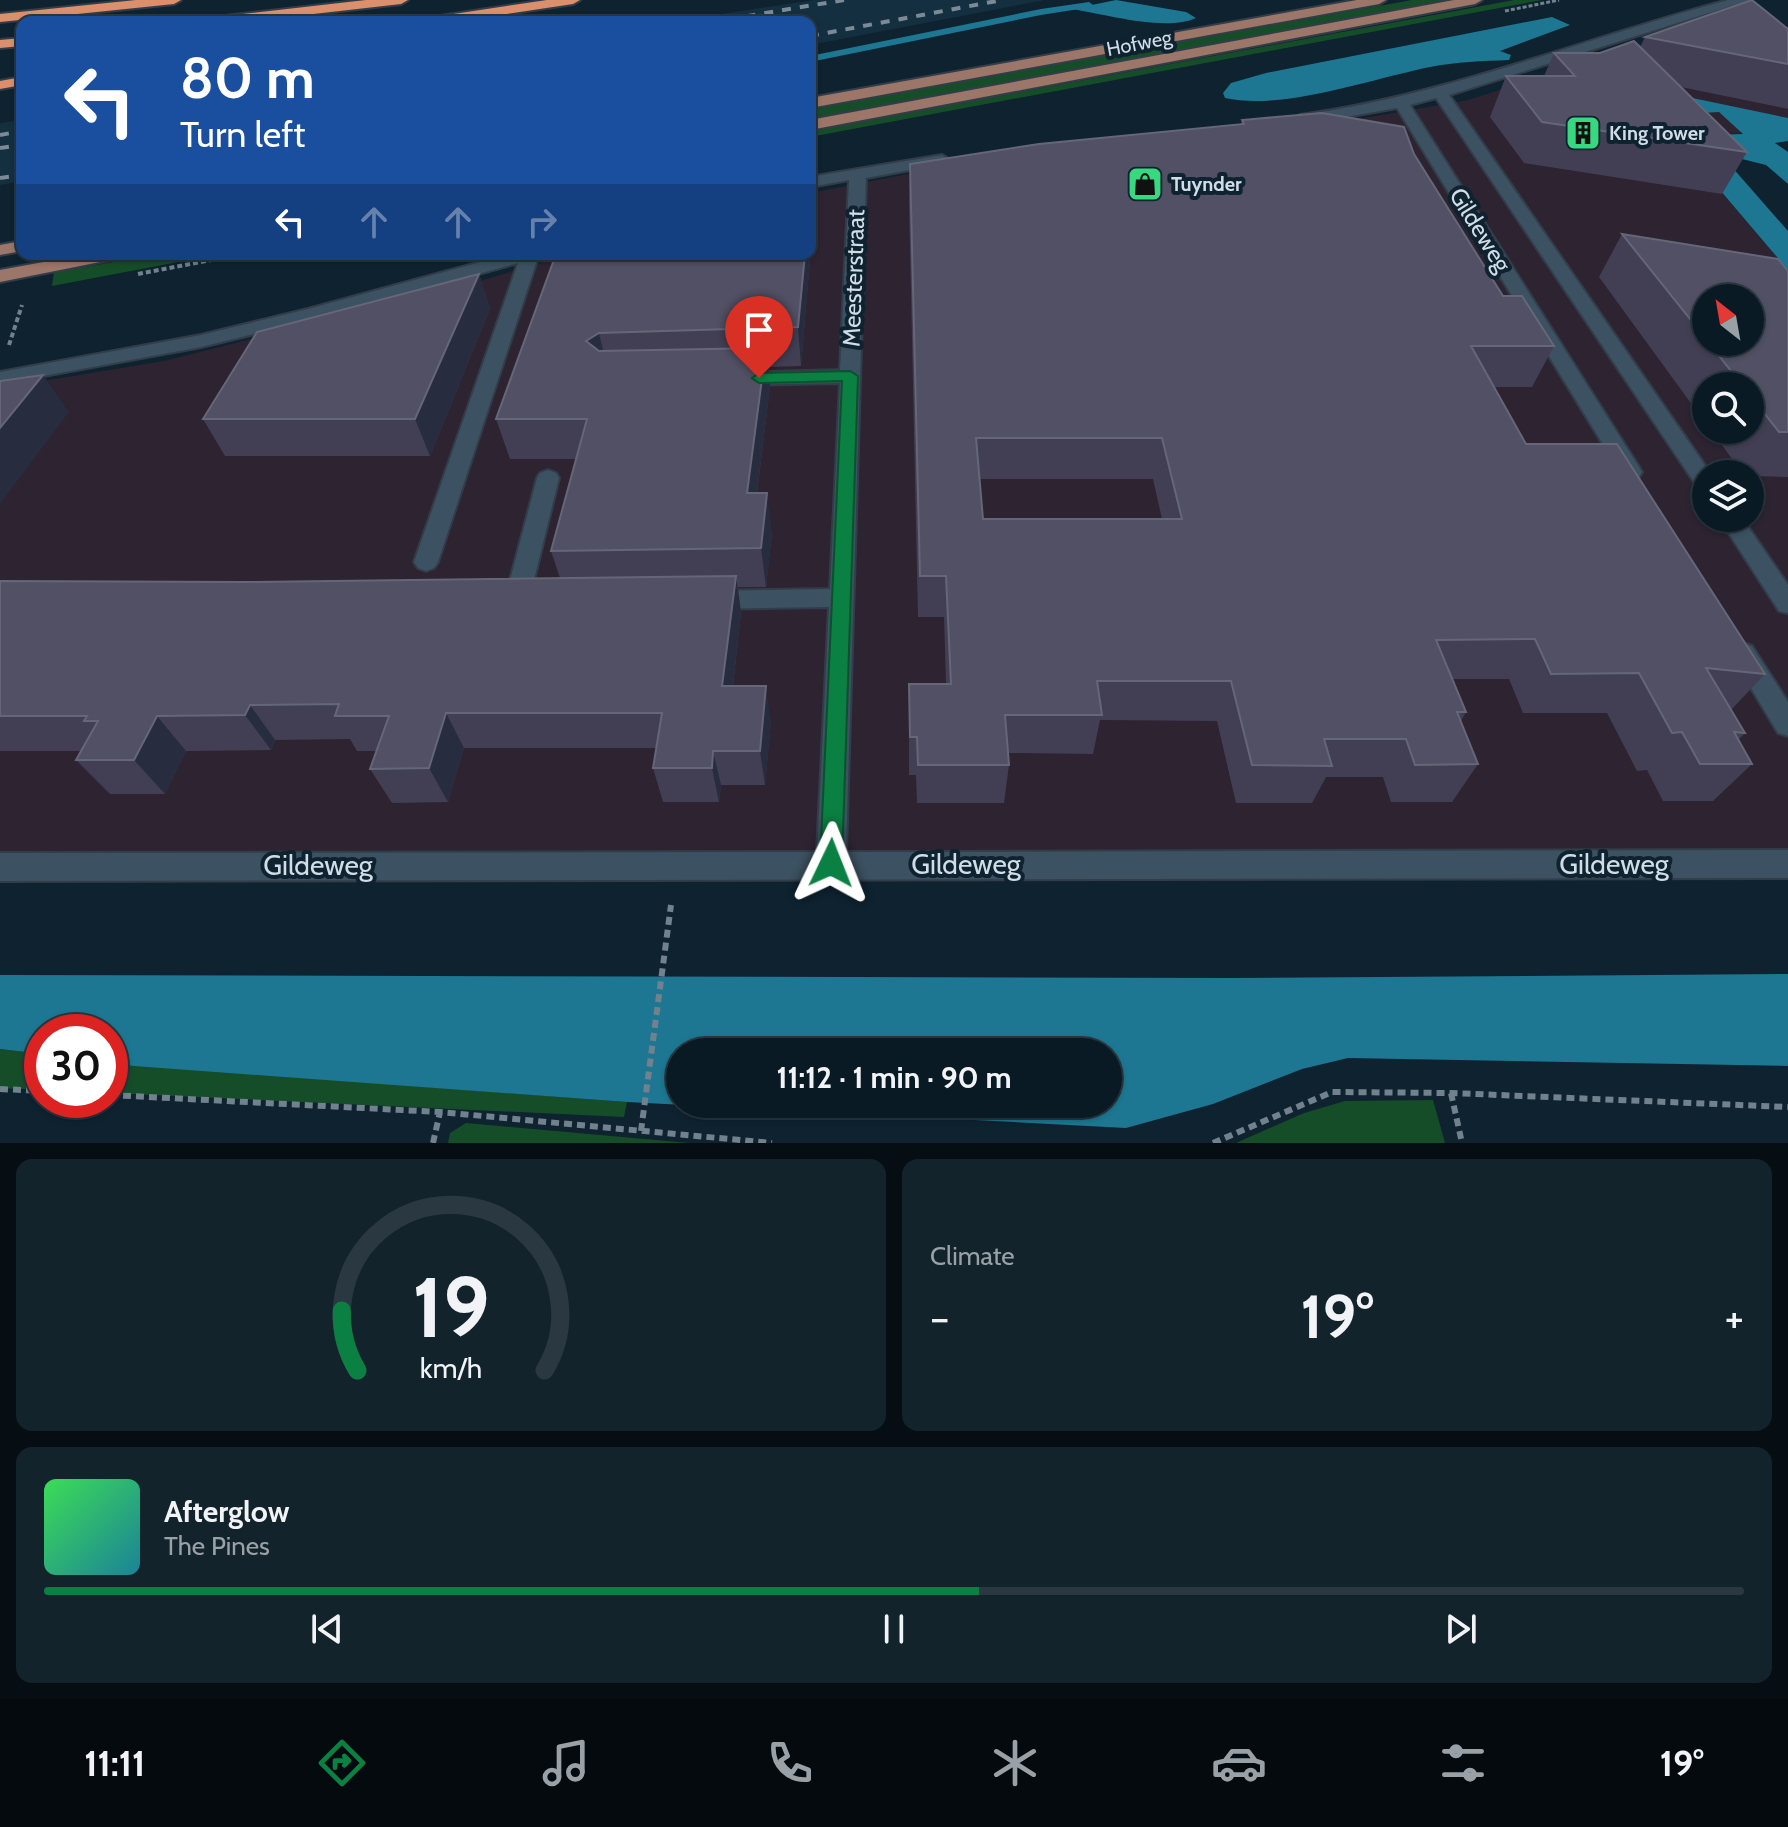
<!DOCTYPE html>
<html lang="en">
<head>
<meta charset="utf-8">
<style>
  body { margin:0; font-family:Cabin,sans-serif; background:#13232c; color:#f1f3f6; height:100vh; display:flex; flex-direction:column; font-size:30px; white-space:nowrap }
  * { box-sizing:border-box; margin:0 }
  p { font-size:26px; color:#99a1a6 }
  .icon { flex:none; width:44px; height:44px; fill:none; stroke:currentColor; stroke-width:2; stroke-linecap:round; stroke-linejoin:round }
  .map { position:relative; height:1143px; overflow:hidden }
  .sheet { display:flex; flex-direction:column; gap:16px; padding:16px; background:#060e14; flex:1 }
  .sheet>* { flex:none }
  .guide { position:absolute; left:16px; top:16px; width:800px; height:244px; border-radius:16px; box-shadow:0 2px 6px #0004,0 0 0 2px #2a3841; background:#1a4fa0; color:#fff; overflow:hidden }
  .needle { width:52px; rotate:329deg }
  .tools { position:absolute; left:1692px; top:284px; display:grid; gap:16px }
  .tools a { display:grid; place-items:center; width:72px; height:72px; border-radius:50%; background:#0a1a24; box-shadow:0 2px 6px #0004,0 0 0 2px #2a3841; font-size:40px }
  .speed { position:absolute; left:24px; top:1014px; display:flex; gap:16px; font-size:40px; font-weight:700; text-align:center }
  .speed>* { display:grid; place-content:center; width:104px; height:104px; border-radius:50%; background:#0a1a24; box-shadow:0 2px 6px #0004,0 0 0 2px #2a3841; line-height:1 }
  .speed .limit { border:12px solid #d22; background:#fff; color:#111 }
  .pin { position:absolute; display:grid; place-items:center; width:68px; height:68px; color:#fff; margin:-82px -34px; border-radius:50% 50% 50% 0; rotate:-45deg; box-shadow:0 0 8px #0007 }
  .pin .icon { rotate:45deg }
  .me { position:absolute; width:88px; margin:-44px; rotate:2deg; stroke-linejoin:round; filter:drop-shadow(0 0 6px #0008) }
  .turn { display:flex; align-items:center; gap:28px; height:168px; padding:0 32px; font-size:36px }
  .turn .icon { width:104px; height:104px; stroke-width:2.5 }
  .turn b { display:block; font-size:56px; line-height:68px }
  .lanes { display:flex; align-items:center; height:76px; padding:0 32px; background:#0003; justify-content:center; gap:40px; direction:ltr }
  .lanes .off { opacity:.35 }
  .big { font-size:60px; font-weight:700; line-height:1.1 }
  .sheet .card { flex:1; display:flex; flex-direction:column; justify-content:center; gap:12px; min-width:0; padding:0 28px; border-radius:16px; background:#13232c }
  .sheet .dial { align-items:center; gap:0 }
  .dial svg { height:208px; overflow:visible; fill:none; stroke:#2a3841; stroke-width:7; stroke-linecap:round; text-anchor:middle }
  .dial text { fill:#f1f3f6; stroke:none }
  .song { display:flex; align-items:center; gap:24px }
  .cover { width:96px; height:96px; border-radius:12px; background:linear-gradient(135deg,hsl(130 70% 55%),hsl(190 70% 35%)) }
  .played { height:8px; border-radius:4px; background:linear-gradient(90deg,#0b8043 55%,#2a3841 55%) }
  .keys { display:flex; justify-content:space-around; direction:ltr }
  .heat { display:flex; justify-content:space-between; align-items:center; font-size:44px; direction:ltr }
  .sheet .tiles { flex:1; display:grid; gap:16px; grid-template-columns:1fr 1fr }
  .card:last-child { grid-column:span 2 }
  .trip { position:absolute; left:666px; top:1038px; width:456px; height:80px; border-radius:40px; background:#0a1a24; box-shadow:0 2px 6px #0004,0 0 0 2px #2a3841; font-weight:700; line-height:80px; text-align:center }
  .tabs { display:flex; height:128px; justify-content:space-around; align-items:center; background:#040a0e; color:#99a1a6 }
  .tabs .icon { width:56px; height:56px }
  .tabs .selected { color:#0b8043 }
  .tabs b { font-size:36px; color:#f1f3f6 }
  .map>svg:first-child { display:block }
  .industrial { fill:#2d2331; fill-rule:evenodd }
  .built { fill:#142f40 }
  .green { fill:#164d29 }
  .water { fill:#1d7792; fill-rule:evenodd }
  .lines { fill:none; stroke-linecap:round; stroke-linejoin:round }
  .stream { fill:#1d7792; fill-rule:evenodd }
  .minor-casing { stroke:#323d49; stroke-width:4 }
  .major-casing { stroke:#323d49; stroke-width:4 }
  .highway-casing { stroke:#323d49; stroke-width:4 }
  .path-far2 { stroke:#71818d; stroke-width:3; stroke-dasharray:4 2; stroke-linecap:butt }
  .path-far1 { stroke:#71818d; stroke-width:4; stroke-dasharray:5 3; stroke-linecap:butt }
  .path { stroke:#71818d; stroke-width:6; stroke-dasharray:8 5; stroke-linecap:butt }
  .minor { fill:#3c5161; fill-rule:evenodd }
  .major { fill:#9c7668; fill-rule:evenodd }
  .highway { fill:#dc8f6c; fill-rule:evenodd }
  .rail { stroke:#7b8a96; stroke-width:4; stroke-dasharray:9 9; stroke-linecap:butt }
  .wall { fill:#423f54; fill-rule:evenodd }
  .shaded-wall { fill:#272c3f }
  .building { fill:#515064; stroke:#656678; stroke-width:2; fill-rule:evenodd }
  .route { fill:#0b8043; stroke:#07532c; stroke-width:2 }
  .labels { text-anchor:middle; stroke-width:8; stroke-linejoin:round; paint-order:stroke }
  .far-street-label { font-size:20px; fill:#d0dce6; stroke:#0e2230 }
  .far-poi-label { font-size:20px; font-weight:bold; fill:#d0dce6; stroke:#0e2230; text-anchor:start }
  .street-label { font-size:24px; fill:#d0dce6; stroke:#0e2230 }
  .near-street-label { font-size:28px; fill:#d0dce6; stroke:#0e2230 }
</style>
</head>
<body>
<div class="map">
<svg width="1788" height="1143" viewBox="0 0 1788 1143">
  <rect width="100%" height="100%" fill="#0e2230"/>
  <path class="industrial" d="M1748,11L1788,47V133L1672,134L1788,270V873L0,856V388L164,361L477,282L569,254H810V193L918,172L1312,127L1468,100ZM1706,298H1750V342H1706ZM1706,386H1750V430H1706ZM1706,474H1750V518H1706Z"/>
  <path class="built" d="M814,0H1045L810,45V22H668Z
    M22,120V181L0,185V123Z"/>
  <path class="green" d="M1412,0H1466L810,120V108Z
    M1514,0H1542L810,137V131Z
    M161,254H220L52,286L54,272Z
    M0,1049L42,1054V1090L0,1088Z
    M110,1063L627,1102L624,1117L110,1093Z
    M1433,1100L1445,1143H1236L1304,1113L1345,1101Z
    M466,1123L689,1143H448L450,1133Z"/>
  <path class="water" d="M1116,0L1186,12L1196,18C1166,32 1104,14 1072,9Z
    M1552,17L1570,25L1500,51L1511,55L1509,60C1483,61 1456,62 1430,67C1371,79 1282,111 1225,98L1223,93L1231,83L1266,73Z
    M1654,90L1788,118V141L1775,143L1788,152V184L1766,165L1742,159L1731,166L1788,231V270L1691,156ZM1719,112L1743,134L1708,135L1684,114Z
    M1788,974V1066L1348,1058L1302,1069L1213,1104L1126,1128L627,1102L134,1066L110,1063V1032H42V1054L0,1049V975L1233,978ZM680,1052H1108V1104H680Z"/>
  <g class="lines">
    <path class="stream" d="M1089,2L1093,5L1092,7L1041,15L810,62V56L1041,9Z"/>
    <defs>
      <path id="minor" d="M1728,0H1750L1449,95L1711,474H1706V491L1698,488L1436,98L1410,105L1639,467L1642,472L1639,477H1623L1397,108L1300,125L1292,120L1300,115C1447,95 1583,39 1728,0Z
        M942,155L950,160L948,163L866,178L846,852L1788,850V878L0,881V853L817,852L829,607L708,609L699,607L696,600L699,593L708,591L830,589L840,383L736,385L726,379L736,373L840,370L849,180L810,187V177Z
        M510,254H539L438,562L434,568L426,571L418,568L414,562L518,263L320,318L201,347L0,384V372L201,335L308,309Z
        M548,470L556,473L559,478L530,596L535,603L532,610L523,612L507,610L504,603L537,478L540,473Z
        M1719,518H1742L1788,585V613L1779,611Z
        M1743,643L1752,646L1788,702V736L1778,733L1730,653L1734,646Z"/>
      <path id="major" d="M1357,0H1386L1379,4L810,108V98Z
        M1454,0H1482L1475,4L810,130V120Z
        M22,241V251L0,255V245Z
        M87,254H124L115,259L0,282V270Z"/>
      <path id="highway" d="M136,0H181L174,4L0,22V14Z
        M366,0H408L401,4L243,22H200L207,18Z
        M547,0H580L573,4L454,22H420L427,18Z
        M22,38V46L0,48V40Z
        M22,77V85L0,89V81Z"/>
    </defs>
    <use href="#minor" class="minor-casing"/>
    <use href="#major" class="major-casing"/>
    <use href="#highway" class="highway-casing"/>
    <path class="path-far2" d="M1505,11L1559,0"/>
    <path class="path-far1" d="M138,274L243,254
      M9,345L22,305"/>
    <path class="path" d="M0,1089L42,1091
      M1451,1093L1462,1143
      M110,1095L440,1112L772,1143
      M641,1131L671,905
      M433,1143L440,1112
      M1213,1143L1332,1092L1451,1093L1788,1107"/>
    <use href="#minor" class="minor"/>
    <use href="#major" class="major"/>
    <use href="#highway" class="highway"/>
    <path class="rail" d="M711,22L844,0
      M810,36L1002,0
      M0,135L22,131
      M0,148L22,145
      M0,178L22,175"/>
  </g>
  <path class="wall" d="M1788,29V109L1681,87L1747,152L1722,194L1524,163L1490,117L1506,76H1544L1554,53H1600L1640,47L1645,37Z
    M1242,120L1414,154L1503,296L1554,346L1532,387H1494L1526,444L1765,674L1731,710L1745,733L1738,740L1752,764L1713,801H1663L1647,770L1637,771L1607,713H1523L1509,679H1453L1466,712L1461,721L1478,764L1452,802H1391L1383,777H1326L1312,803H1236L1217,721L1100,720L1093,754L1008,753L1009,765L1004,803H917L916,775H909V684H946L944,617H918L909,202L910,164L1241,125ZM980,479H1153L1162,519H983Z
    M814,212L801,366L768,367L770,387L757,493L772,532L766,587H738L741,612L733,686L771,721L765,785H721L719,802H663L653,768L656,748H464L448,802L392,803L370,769L377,751H357L350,739L275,740L271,750L186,751L165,794H110L76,760L81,751H0V581L244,582L560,578L551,551L576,459H510L496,419L556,254Z
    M1622,234L1788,271V477L1750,476V474H1743L1711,430H1750V386H1706V424L1599,277ZM1706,298L1750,342H1706Z
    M479,274L490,309L430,456H225L203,419Z"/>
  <path class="shaded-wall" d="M812,175L814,212L801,366L798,327L805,254H810V195Z
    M479,274L490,309L430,456L415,419Z
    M599,333L608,372L586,341Z
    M766,348L770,387L752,532L747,493Z
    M43,375L69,412L0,504V428Z
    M767,493L772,532L766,587L761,548Z
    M736,576L741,612L729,721L722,686Z
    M766,686L771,721L765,785L760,751Z
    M250,705L275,740L271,750L245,715Z
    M446,713L464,748L448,802L429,768Z
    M157,716L186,751L165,794L134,760Z
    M713,751L721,785L719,802L712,768Z"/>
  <path class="building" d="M1752,0L1788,29V64L1645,37Z
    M1634,41L1747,152L1542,122L1506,76H1575L1554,53H1600Z
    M1322,113L1404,127L1414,154L1503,296H1522L1554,346H1471L1526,444H1617L1765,674L1706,668L1745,733L1734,732L1752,764H1700L1682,732L1672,733L1639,673L1551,674L1535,639L1436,640L1466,712H1457L1478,764L1415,765L1406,739H1324L1332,766L1252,765L1231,681H1097L1102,715H1005L1009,765H918L917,737H910L909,684H951L946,576H920L910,164L1039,144L1244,124L1242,120ZM976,438H1162L1182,519H983Z
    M1622,234L1778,259L1788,271V432H1779L1750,395V386H1743L1708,342H1750V298H1706V339Z
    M556,254H805L798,327L599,333L586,341L599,351L766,348L747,493H767L761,548L551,551L587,419H496Z
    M479,274L415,419H203L257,332Z
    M43,375L0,428V381Z
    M736,576L722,686H766L760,751H713L712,768H653L662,713H446L429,768L370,769L389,716H335L339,704L250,705L245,715L157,716L134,760H76L98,721H84L87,716H0V581L244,582Z"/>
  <path class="route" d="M850,371L858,376L842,863L839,871L831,874L823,871L820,863L842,381L759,383L752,378L759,373Z"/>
  <defs>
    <symbol id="building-square" viewBox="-11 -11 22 22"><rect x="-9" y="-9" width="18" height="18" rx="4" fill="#37d880" stroke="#0e2230"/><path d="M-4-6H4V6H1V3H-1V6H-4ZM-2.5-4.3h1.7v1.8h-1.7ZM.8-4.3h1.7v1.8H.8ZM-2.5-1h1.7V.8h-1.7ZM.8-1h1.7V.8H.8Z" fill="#111"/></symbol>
    <symbol id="shop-square" viewBox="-11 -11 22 22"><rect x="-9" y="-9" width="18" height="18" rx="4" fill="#37d880" stroke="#0e2230"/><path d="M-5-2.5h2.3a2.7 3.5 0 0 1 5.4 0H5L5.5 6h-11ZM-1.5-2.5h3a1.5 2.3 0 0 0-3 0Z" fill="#111"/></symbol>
  </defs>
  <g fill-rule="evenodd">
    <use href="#building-square" x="1563" y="113" width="40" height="40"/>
    <use href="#shop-square" x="1125" y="164" width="40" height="40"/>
  </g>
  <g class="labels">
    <g class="far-street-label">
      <text transform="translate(1139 43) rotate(-11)" y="7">Hofweg</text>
    </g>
    <g class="far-poi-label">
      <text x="1609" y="140">King Tower</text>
      <text x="1171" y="191">Tuynder</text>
    </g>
    <g class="street-label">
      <text transform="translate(1480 230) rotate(58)" y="8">Gildeweg</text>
      <text transform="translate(854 278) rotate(-88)" y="8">Meesterstraat</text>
    </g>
    <g class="near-street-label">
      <text x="966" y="874">Gildeweg</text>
      <text x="1614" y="874">Gildeweg</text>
      <text x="318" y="875">Gildeweg</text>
    </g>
  </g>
</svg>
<div class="tools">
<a><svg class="needle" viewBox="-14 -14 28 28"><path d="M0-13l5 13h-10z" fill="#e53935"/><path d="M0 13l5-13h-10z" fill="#99a1a6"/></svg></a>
<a><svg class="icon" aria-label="search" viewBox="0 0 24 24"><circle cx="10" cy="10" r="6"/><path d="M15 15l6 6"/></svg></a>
<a><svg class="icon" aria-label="layers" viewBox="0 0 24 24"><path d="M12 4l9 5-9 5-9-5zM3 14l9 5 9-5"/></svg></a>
</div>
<div class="speed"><div class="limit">30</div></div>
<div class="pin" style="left:759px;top:378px;background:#d93025"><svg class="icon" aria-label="arrive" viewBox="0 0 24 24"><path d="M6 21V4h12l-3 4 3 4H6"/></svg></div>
<svg class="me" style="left:831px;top:863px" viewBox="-20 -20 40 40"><path d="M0-17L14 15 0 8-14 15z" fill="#0b8043" stroke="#fff" stroke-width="4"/></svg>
<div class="trip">11:12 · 1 min · 90 m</div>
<div class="guide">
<div class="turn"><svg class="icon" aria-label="left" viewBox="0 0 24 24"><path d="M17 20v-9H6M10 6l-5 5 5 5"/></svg><div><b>80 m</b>Turn left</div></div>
<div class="lanes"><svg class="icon" aria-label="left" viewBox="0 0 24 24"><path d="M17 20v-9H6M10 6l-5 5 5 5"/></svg><svg class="icon off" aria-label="ahead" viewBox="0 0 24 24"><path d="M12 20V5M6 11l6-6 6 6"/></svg><svg class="icon off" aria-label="ahead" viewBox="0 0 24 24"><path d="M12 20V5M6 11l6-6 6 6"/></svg><svg class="icon off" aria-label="right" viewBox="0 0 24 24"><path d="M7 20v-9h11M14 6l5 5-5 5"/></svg></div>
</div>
</div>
<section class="sheet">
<div class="tiles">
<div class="card dial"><svg viewBox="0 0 100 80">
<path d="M14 69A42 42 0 1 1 86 69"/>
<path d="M14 69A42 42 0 0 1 8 46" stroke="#0b8043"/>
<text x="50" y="56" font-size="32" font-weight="700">19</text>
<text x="50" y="72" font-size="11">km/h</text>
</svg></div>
<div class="card"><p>Climate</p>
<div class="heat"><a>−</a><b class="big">19°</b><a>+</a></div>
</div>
<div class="card">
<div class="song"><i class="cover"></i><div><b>Afterglow</b><p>The Pines</p></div></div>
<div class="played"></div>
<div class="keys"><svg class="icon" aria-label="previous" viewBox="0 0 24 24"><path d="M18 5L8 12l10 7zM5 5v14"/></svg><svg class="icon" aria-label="pause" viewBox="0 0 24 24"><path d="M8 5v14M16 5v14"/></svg><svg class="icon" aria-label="next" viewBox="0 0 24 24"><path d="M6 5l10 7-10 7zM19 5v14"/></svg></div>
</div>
</div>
</section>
<nav class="tabs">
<b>11:11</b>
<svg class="icon selected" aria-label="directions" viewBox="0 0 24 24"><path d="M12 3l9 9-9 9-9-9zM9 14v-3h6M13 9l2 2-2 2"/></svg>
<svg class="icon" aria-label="music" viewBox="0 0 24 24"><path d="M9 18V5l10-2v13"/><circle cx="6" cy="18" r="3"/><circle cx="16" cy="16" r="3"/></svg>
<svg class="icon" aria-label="phone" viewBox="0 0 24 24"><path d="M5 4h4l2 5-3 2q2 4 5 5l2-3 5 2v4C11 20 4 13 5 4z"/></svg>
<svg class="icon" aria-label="climate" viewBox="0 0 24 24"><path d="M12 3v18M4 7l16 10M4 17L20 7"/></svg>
<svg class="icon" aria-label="car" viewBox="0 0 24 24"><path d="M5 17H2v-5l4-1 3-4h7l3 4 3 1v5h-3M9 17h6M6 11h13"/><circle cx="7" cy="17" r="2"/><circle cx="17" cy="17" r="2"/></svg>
<svg class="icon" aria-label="filters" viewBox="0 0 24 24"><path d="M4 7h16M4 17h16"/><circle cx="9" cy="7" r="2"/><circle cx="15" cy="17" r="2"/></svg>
<b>19°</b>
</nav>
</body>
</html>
